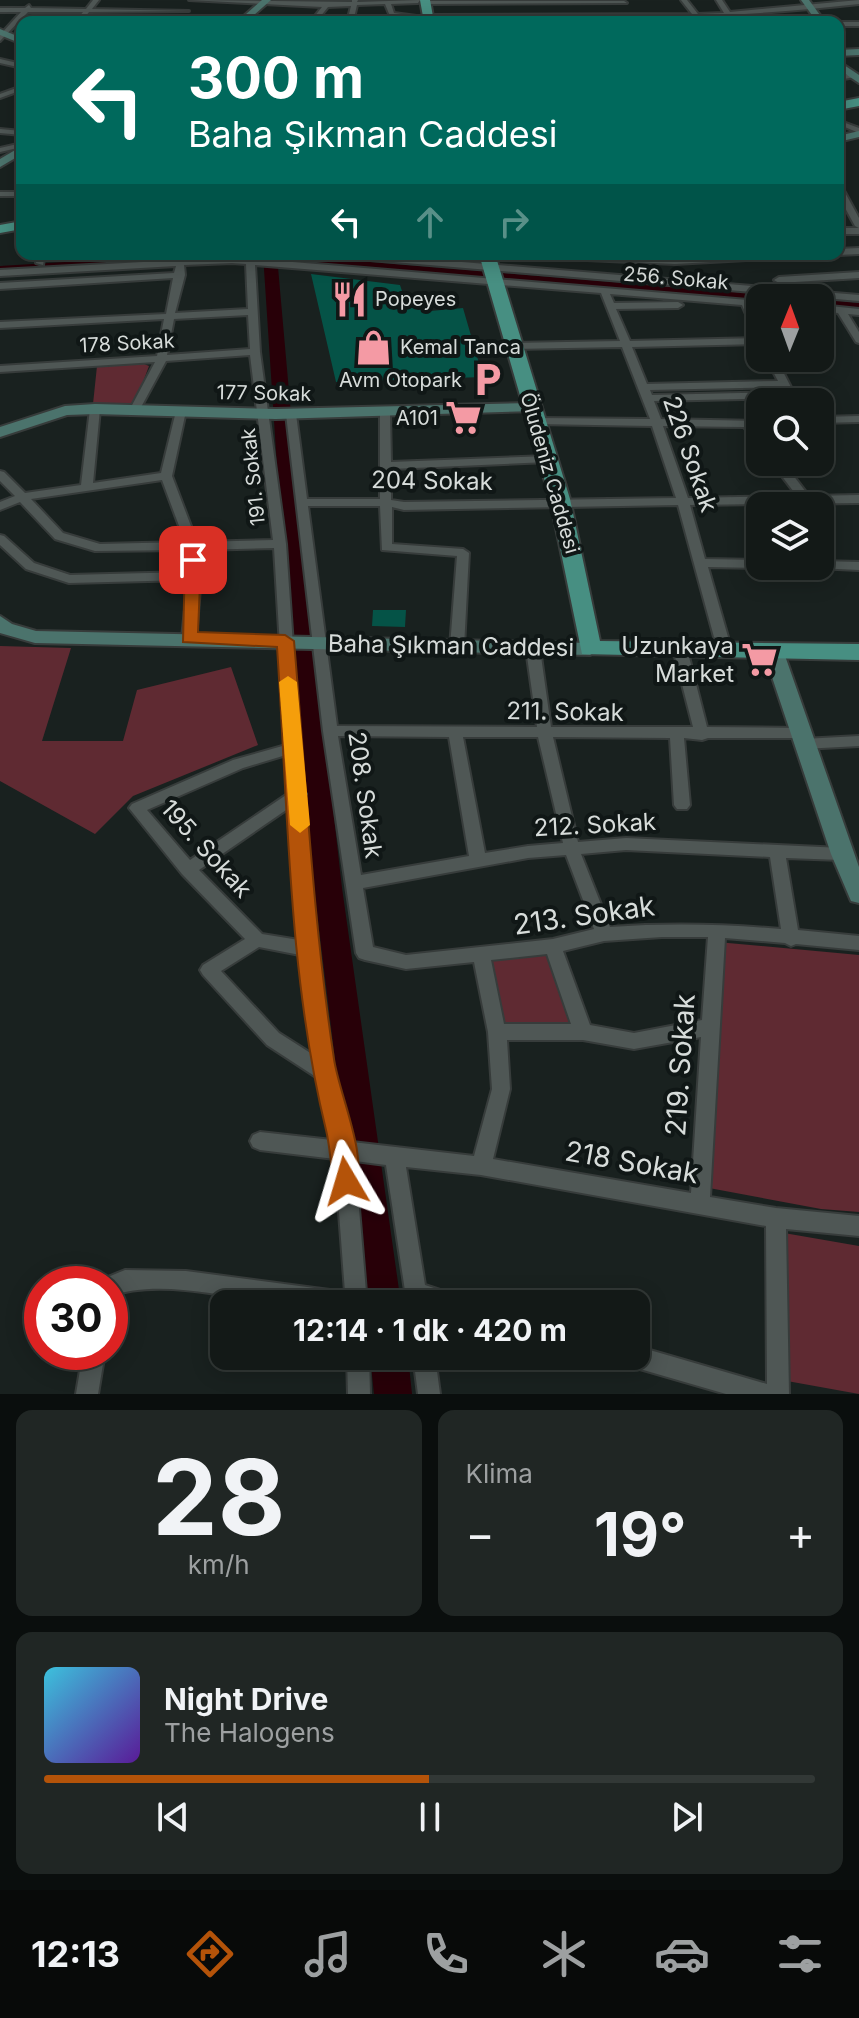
<!DOCTYPE html>
<html lang="tr">
<head>
<meta charset="utf-8">
<style>
  body { margin:0; font-family:Inter,sans-serif; background:#202624; color:#f1f3f6; height:100vh; display:flex; flex-direction:column; font-size:30px; white-space:nowrap }
  * { box-sizing:border-box; margin:0 }
  p { font-size:26px; color:#9da0a1 }
  .icon { flex:none; width:44px; height:44px; fill:none; stroke:currentColor; stroke-width:2; stroke-linecap:round; stroke-linejoin:round }
  .map { position:relative; height:1394px; overflow:hidden }
  .side { display:flex; flex-direction:column; gap:16px; padding:16px; background:#0a0e0d; flex:1 }
  .side>* { flex:none }
  .guide { position:absolute; left:16px; top:16px; width:828px; height:244px; border-radius:16px; box-shadow:0 4px 20px #0003,0 0 0 2px #323836; background:#00695c; color:#fff; overflow:hidden }
  .needle { width:52px; rotate:1deg }
  .controls { position:absolute; left:746px; top:284px; display:grid; gap:16px }
  .controls a { display:grid; place-items:center; width:88px; height:88px; border-radius:16px; background:#131917; box-shadow:0 4px 20px #0003,0 0 0 2px #323836; font-size:40px }
  .speed { position:absolute; left:24px; top:1266px; display:flex; gap:16px; font-size:40px; font-weight:700; text-align:center }
  .speed>* { display:grid; place-content:center; width:104px; height:104px; border-radius:50%; background:#131917; box-shadow:0 4px 20px #0003,0 0 0 2px #323836; line-height:1 }
  .speed .limit { border:12px solid #d22; background:#fff; color:#111 }
  .pin { position:absolute; display:grid; place-items:center; width:68px; height:68px; color:#fff; margin:-34px; border-radius:16px; box-shadow:0 4px 12px #0006 }
  .me { position:absolute; width:88px; margin:-44px; rotate:353deg; stroke-linejoin:round; filter:drop-shadow(0 0 6px #0008) }
  .turn { display:flex; align-items:center; gap:28px; height:168px; padding:0 40px; font-size:36px }
  .turn .icon { width:104px; height:104px; stroke-width:2.5 }
  .turn b { display:block; font-size:56px; line-height:68px }
  .lanes { display:flex; align-items:center; height:76px; padding:0 40px; background:#0003; justify-content:center; gap:40px; direction:ltr }
  .lanes .off { opacity:.35 }
  .big { font-size:60px; font-weight:700; line-height:1.1 }
  .side .card { flex:1; display:flex; flex-direction:column; justify-content:center; gap:12px; min-width:0; padding:0 28px; border-radius:16px; background:#202624 }
  .side .dial { align-items:center; gap:0 }
  .dial b { font-size:104px; line-height:1 }
  .song { display:flex; align-items:center; gap:24px }
  .cover { width:96px; height:96px; border-radius:12px; background:linear-gradient(135deg,hsl(190 70% 55%),hsl(270 70% 35%)) }
  .played { height:8px; border-radius:4px; background:linear-gradient(90deg,#b45309 50%,#323836 50%) }
  .keys { display:flex; justify-content:space-around; direction:ltr }
  .heat { display:flex; justify-content:space-between; align-items:center; font-size:44px; direction:ltr }
  .side .tiles { flex:1; display:grid; gap:16px; grid-template-columns:1fr 1fr }
  .card:last-child { grid-column:span 2 }
  .trip { position:absolute; left:210px; top:1290px; width:440px; height:80px; border-radius:16px; background:#131917; box-shadow:0 4px 20px #0003,0 0 0 2px #323836; font-weight:700; line-height:80px; text-align:center }
  .tabs { display:flex; height:128px; justify-content:space-around; align-items:center; background:#080a09; color:#9da0a1 }
  .tabs .icon { width:56px; height:56px }
  .tabs .on { color:#b45309 }
  .tabs b { font-size:36px; color:#f1f3f6 }
  .map>svg:first-child { display:block }
  .green { fill:#5f2a32 }
  .lines { fill:none; stroke-linecap:round; stroke-linejoin:round }
  .canal { fill:#280008; fill-rule:evenodd }
  .river { fill:#280008; fill-rule:evenodd }
  .building { fill:#055347 }
  .street-casing { stroke:#373c3b; stroke-width:4 }
  .secondary-casing { stroke:#373c3b; stroke-width:4 }
  .primary-casing { stroke:#373c3b; stroke-width:4 }
  .street { fill:#4f5755; fill-rule:evenodd }
  .secondary { fill:#4b736c; fill-rule:evenodd }
  .primary { fill:#478f82; fill-rule:evenodd }
  .route { fill:#b45309; stroke:#753606; stroke-width:2 }
  .slow { fill:#f59e0b }
  .labels { text-anchor:middle; stroke-width:8; stroke-linejoin:round; paint-order:stroke }
  .far-street-label { font-size:20px; fill:#d7dcda; stroke:#101716 }
  .far-poi-label { font-size:20px; fill:#d7dcda; stroke:#101716; text-anchor:start }
  .street-label { font-size:24px; fill:#d7dcda; stroke:#101716 }
  .poi-label { font-size:24px; fill:#d7dcda; stroke:#101716; text-anchor:end }
  .near-street-label { font-size:28px; fill:#d7dcda; stroke:#101716 }
</style>
</head>
<body>
<div class="map">
<svg width="859" height="1394" viewBox="0 0 859 1394">
  <rect width="100%" height="100%" fill="#19211f"/>
  <path class="green" d="M144,364L149,366L136,401L128,405L93,404L97,366Z
    M0,646L71,648L42,741H123L137,690L231,667L258,745L133,796L95,834L0,781Z
    M717,942L859,955V1212L821,1209L709,1188Z
    M553,946L583,1032H497L481,955Z
    M784,1233L859,1246V1394L787,1381Z"/>
  <g class="lines">
    <path class="canal" d="M195,254H273L770,295L775,298H760V300L239,256L0,272V266Z
      M820,299L859,303V309L820,305Z"/>
    <path class="river" d="M263,254L277,256L301,527L342,888L401,1304H365L314,888L281,527Z
      M370,1356H408L412,1394H374Z"/>
  </g>
  <path class="building" d="M311,274L400,285L405,300L417,299L430,311L463,308L483,377L336,382Z
    M373,610H406L405,627L372,626Z"/>
  <g class="lines">
    <defs>
      <path id="street" d="M93,0H99L92,9L189,11L89,12L81,22H75L83,12H28L0,41V35L21,12H0V8H25L29,5L31,8L86,9Z
        M189,0L352,2V0H358L357,2L420,0L418,3L391,4L394,13L424,17L421,19L390,16L385,4L357,5L353,22H347L351,6L328,7L316,22H310L322,7Z
        M681,0H687L698,14L724,13L716,0H722L730,12L859,0V4C745,17 632,20 516,20C494,19 443,23 425,17L428,15L692,14Z
        M426,1H624L627,3L424,4Z
        M838,22H859V26H838Z
        M0,59L22,64V68L0,63Z
        M853,74L855,77L838,80V76Z
        M22,86V90L0,98V94Z
        M840,121L859,128V133L840,125Z
        M0,129L22,131V135L0,133Z
        M22,143V147L0,152V148Z
        M838,185L842,187L859,218V234H838V228H859L855,226L838,195Z
        M0,192H22V196H0Z
        M859,248V254L838,255L835,254H838V249Z
        M37,254H45L43,265L36,263Z
        M330,254H366L859,295V301L334,257Z
        M517,254L675,258L804,254L800,257L675,264L521,257Z
        M232,257L760,301V307L752,306L760,324V338L755,335L742,305L610,294L614,303L678,302L683,305L678,308L616,309L630,341L760,338V344L632,347L647,384L778,381L766,358H776L795,395L790,398L654,401L661,419L760,421V427H755L760,434V444L756,443L744,427L663,426L688,498L797,496L771,462H783L809,496L859,495V503L690,505L705,559L760,560V566H765L760,568L708,567L728,637L721,641L714,637L678,505L404,510L392,507V544L463,549L469,553L464,647L457,651L450,647L457,556L382,550L380,506H308L337,726L537,727L526,649L533,645L540,649L551,727H693L673,649L680,645L687,649L707,727L800,728L807,733L800,738H708L702,740L684,738L690,805L687,809H677L674,805L670,738L553,737L578,842L626,838L842,848L848,850L850,854L848,858L842,860L786,858L798,930L859,936V950L796,944L791,946L785,943L725,938L710,1197L776,1208L859,1216V1236L786,1229L789,1394H726L633,1367L625,1364L622,1356H636V1346L767,1384L766,1226L481,1175L406,1167L425,1285L461,1297L465,1304H407L386,1165L355,1161L367,1304C338,1304 309,1307 280,1304C228,1298 161,1278 110,1296V1284H100L103,1279L125,1270L186,1271L345,1292L335,1159L260,1150L253,1147L250,1141L253,1135L260,1132L332,1140L316,1077L267,1045L203,975L200,970L203,965L245,939L182,874L129,808L132,804L233,760L286,745L274,548L199,550L201,576L196,638L189,642L182,638L188,580L69,583L26,569L0,545V535L4,536L34,563L70,575L188,572L186,550L95,551L55,539L20,502L0,510V502L15,496L0,481V471L4,472L25,493L81,485L90,409L95,406L100,409L93,483L161,473L176,411L181,408L185,409L186,411L172,476L197,542L273,540L250,355L166,361L140,409L135,412L130,409L155,362L0,372V366L157,356L164,319L0,328V322L166,314L173,278L0,289V283L174,273L176,266L0,276V270ZM232,263L246,264L248,309L175,313L185,275L184,265ZM255,265L601,293L620,341L513,343L508,346L513,349L622,347L650,419L536,418L531,421L536,424L652,426L676,498L404,502L391,500V469L548,462L554,459L548,456L391,462L390,413L385,410L380,413V499H307L296,414L291,411L286,414L323,731L356,953L359,958L365,960L406,969L474,962L488,1032L492,1089L474,1156L352,1142C345,1119 338,1095 333,1071C315,981 310,888 304,797L306,794L303,790L286,544L260,352ZM248,315L250,349L167,355L174,319ZM781,387L783,392L652,395L650,390ZM162,480L185,542L100,544L63,533L31,499ZM338,736L449,737L469,856L361,875ZM463,737H538L563,843L528,846L485,853ZM286,755L289,793L190,860L147,810L243,768ZM289,808L299,940L262,934L199,870ZM626,850L770,857L781,929C723,924 668,923 610,927L581,854ZM566,855L594,929L553,939L406,955L373,947L363,888L528,858ZM662,937H708L702,1020L634,1033L590,1025L563,951L604,941ZM259,947L300,955L312,1054L279,1033L221,971ZM547,954L571,1024H504L491,960ZM701,1037L691,1193L493,1159L510,1089L507,1040H583L634,1049Z
        M859,272V278L779,283L774,280L779,277Z
        M820,305L859,309V315L848,314L859,332V343L856,342L838,313L820,311Z
        M859,416V422L820,423V417Z
        M820,561L859,562V570L816,568L814,566H820Z
        M859,736V746L803,749L798,748L796,744L798,740L803,739Z
        M83,1352H105L98,1394H76Z
        M347,1356H369L370,1394H348Z
        M413,1356H435L440,1394H418Z"/>
      <path id="secondary" d="M262,0H271L246,22H237Z
        M801,0H809L825,22H817Z
        M0,29L22,38V44L0,35Z
        M859,49V55L838,56V50Z
        M838,61L859,75V83L838,69Z
        M859,131V137L838,142V136Z
        M22,146V154L0,167V159Z
        M531,403L536,405V411L276,419L95,414L67,415L0,437V427L65,406L95,404L276,409Z
        M0,616L12,624L36,631L590,643L600,649L590,655L35,643L0,633Z
        M773,644L783,650L859,867V903L851,901L831,854L763,650Z"/>
      <path id="primary" d="M420,0H430L434,22H424Z
        M859,98V106L838,110V102Z
        M22,221V229L0,233V225Z
        M479,254H495L570,499L600,641L859,644V660L582,654L550,499Z"/>
    </defs>
    <use href="#street" class="street-casing"/>
    <use href="#secondary" class="secondary-casing"/>
    <use href="#primary" class="primary-casing"/>
    <use href="#street" class="street"/>
    <use href="#secondary" class="secondary"/>
    <use href="#primary" class="primary"/>
  </g>
  <path class="route" d="M193,555L201,560L198,632L285,635L294,641C306,780 313,921 334,1059C339,1094 369,1158 355,1190L346,1193L337,1190C330,1172 331,1150 326,1130C288,975 288,806 277,647L183,642L185,560Z"/>
  <path class="slow" d="M288,676L297,682L310,825L300,833L290,825L279,682Z"/>
  <defs>
    <symbol id="restaurant-bare" viewBox="-9 -9 18 18"><path d="M-5-6h1v4h1v-4h1v4h1v-4h1v5L-1.5 .5V6h-2V.5L-5-1ZM5-6V6H3V1.5H1.5Q1.5-4 5-6Z" fill="#f49aa4" stroke="#101716" stroke-width="2.5" paint-order="stroke"/></symbol>
    <symbol id="shop-bare" viewBox="-9 -9 18 18"><path d="M-5-2.5h2.3a2.7 3.5 0 0 1 5.4 0H5L5.5 6h-11ZM-1.5-2.5h3a1.5 2.3 0 0 0-3 0Z" fill="#f49aa4" stroke="#101716" stroke-width="2.5" paint-order="stroke"/></symbol>
    <symbol id="parking-bare" viewBox="-9 -9 18 18"><path d="M-3.5-5.5H1a3.5 3.5 0 0 1 0 7H-1V5.5H-3.5ZM-1-3.4V-.6H.8a1.4 1.4 0 0 0 0-2.8Z" fill="#f49aa4" stroke="#101716" stroke-width="2.5" paint-order="stroke"/></symbol>
    <symbol id="supermarket-bare" viewBox="-9 -9 18 18"><path d="M-6-5.5h2.5l.6 2H6L4.5 2H-2.5L-4.4-4H-6ZM-1.5 3.2a1.3 1.3 0 1 0 .1 0ZM3 3.2a1.3 1.3 0 1 0 .1 0Z" fill="#f49aa4" stroke="#101716" stroke-width="2.5" paint-order="stroke"/></symbol>
  </defs>
  <g fill-rule="evenodd">
    <use href="#restaurant-bare" x="324" y="274" width="51" height="51"/>
    <use href="#shop-bare" x="348" y="322" width="51" height="51"/>
    <use href="#parking-bare" x="462" y="354" width="51" height="51"/>
    <use href="#supermarket-bare" x="438" y="392" width="51" height="51"/>
    <use href="#supermarket-bare" x="734" y="634" width="51" height="51"/>
  </g>
  <g class="labels">
    <g class="far-street-label">
      <text transform="translate(676 278) rotate(5)" y="7">256. Sokak</text>
      <text transform="translate(127 343) rotate(-3)" y="7">178 Sokak</text>
      <text transform="translate(264 393) rotate(1)" y="7">177 Sokak</text>
      <text transform="translate(550 473) rotate(74)" y="7">Öludeniz Caddesi</text>
      <text transform="translate(253 477) rotate(-96)" y="7">191. Sokak</text>
    </g>
    <g class="far-poi-label">
      <text x="375" y="306">Popeyes</text>
      <text x="400" y="354">Kemal Tanca</text>
      <text x="462" y="387" text-anchor="end">Avm Otopark</text>
      <text x="438" y="425" text-anchor="end">A101</text>
    </g>
    <g class="street-label">
      <text transform="translate(690 454) rotate(71)" y="8">226 Sokak</text>
      <text transform="translate(432 481) rotate(1)" y="8">204 Sokak</text>
      <text transform="translate(451 646) rotate(1)" y="8">Baha Şıkman Caddesi</text>
      <text transform="translate(565 712) rotate(1)" y="8">211. Sokak</text>
      <text transform="translate(365 795) rotate(82)" y="8">208. Sokak</text>
      <text transform="translate(595 825) rotate(-3)" y="8">212. Sokak</text>
      <text transform="translate(206 849) rotate(48)" y="8">195. Sokak</text>
    </g>
    <g class="poi-label">
      <text x="734" y="654">Uzunkaya<tspan x="734" dy="28">Market</tspan></text>
    </g>
    <g class="near-street-label">
      <text transform="translate(584 915) rotate(-8)" y="10">213. Sokak</text>
      <text transform="translate(680 1065) rotate(-86)" y="10">219. Sokak</text>
      <text transform="translate(632 1162) rotate(10)" y="10">218 Sokak</text>
    </g>
  </g>
</svg>
<div class="controls">
<a><svg class="needle" viewBox="-14 -14 28 28"><path d="M0-13l5 13h-10z" fill="#e53935"/><path d="M0 13l5-13h-10z" fill="#9da0a1"/></svg></a>
<a><svg class="icon" aria-label="search" viewBox="0 0 24 24"><circle cx="10" cy="10" r="6"/><path d="M15 15l6 6"/></svg></a>
<a><svg class="icon" aria-label="layers" viewBox="0 0 24 24"><path d="M12 4l9 5-9 5-9-5zM3 14l9 5 9-5"/></svg></a>
</div>
<div class="speed"><div class="limit">30</div></div>
<div class="pin" style="left:193px;top:560px;background:#d93025"><svg class="icon" aria-label="arrive" viewBox="0 0 24 24"><path d="M6 21V4h12l-3 4 3 4H6"/></svg></div>
<svg class="me" style="left:346px;top:1181px" viewBox="-20 -20 40 40"><path d="M0-17L14 15 0 8-14 15z" fill="#b45309" stroke="#fff" stroke-width="4"/></svg>
<div class="trip">12:14 · 1 dk · 420 m</div>
<div class="guide">
<div class="turn"><svg class="icon" aria-label="left" viewBox="0 0 24 24"><path d="M17 20v-9H6M10 6l-5 5 5 5"/></svg><div><b>300 m</b>Baha Şıkman Caddesi</div></div>
<div class="lanes"><svg class="icon" aria-label="left" viewBox="0 0 24 24"><path d="M17 20v-9H6M10 6l-5 5 5 5"/></svg><svg class="icon off" aria-label="ahead" viewBox="0 0 24 24"><path d="M12 20V5M6 11l6-6 6 6"/></svg><svg class="icon off" aria-label="right" viewBox="0 0 24 24"><path d="M7 20v-9h11M14 6l5 5-5 5"/></svg></div>
</div>
</div>
<section class="side">
<div class="tiles">
<div class="card dial"><b>28</b><p>km/h</p></div>
<div class="card"><p>Klima</p>
<div class="heat"><a>−</a><b class="big">19°</b><a>+</a></div>
</div>
<div class="card">
<div class="song"><i class="cover"></i><div><b>Night Drive</b><p>The Halogens</p></div></div>
<div class="played"></div>
<div class="keys"><svg class="icon" aria-label="previous" viewBox="0 0 24 24"><path d="M18 5L8 12l10 7zM5 5v14"/></svg><svg class="icon" aria-label="pause" viewBox="0 0 24 24"><path d="M8 5v14M16 5v14"/></svg><svg class="icon" aria-label="next" viewBox="0 0 24 24"><path d="M6 5l10 7-10 7zM19 5v14"/></svg></div>
</div>
</div>
</section>
<nav class="tabs">
<b>12:13</b>
<svg class="icon on" aria-label="directions" viewBox="0 0 24 24"><path d="M12 3l9 9-9 9-9-9zM9 14v-3h6M13 9l2 2-2 2"/></svg>
<svg class="icon" aria-label="music" viewBox="0 0 24 24"><path d="M9 18V5l10-2v13"/><circle cx="6" cy="18" r="3"/><circle cx="16" cy="16" r="3"/></svg>
<svg class="icon" aria-label="phone" viewBox="0 0 24 24"><path d="M5 4h4l2 5-3 2q2 4 5 5l2-3 5 2v4C11 20 4 13 5 4z"/></svg>
<svg class="icon" aria-label="climate" viewBox="0 0 24 24"><path d="M12 3v18M4 7l16 10M4 17L20 7"/></svg>
<svg class="icon" aria-label="car" viewBox="0 0 24 24"><path d="M5 17H2v-5l4-1 3-4h7l3 4 3 1v5h-3M9 17h6M6 11h13"/><circle cx="7" cy="17" r="2"/><circle cx="17" cy="17" r="2"/></svg>
<svg class="icon" aria-label="filters" viewBox="0 0 24 24"><path d="M4 7h16M4 17h16"/><circle cx="9" cy="7" r="2"/><circle cx="15" cy="17" r="2"/></svg>
</nav>
</body>
</html>
